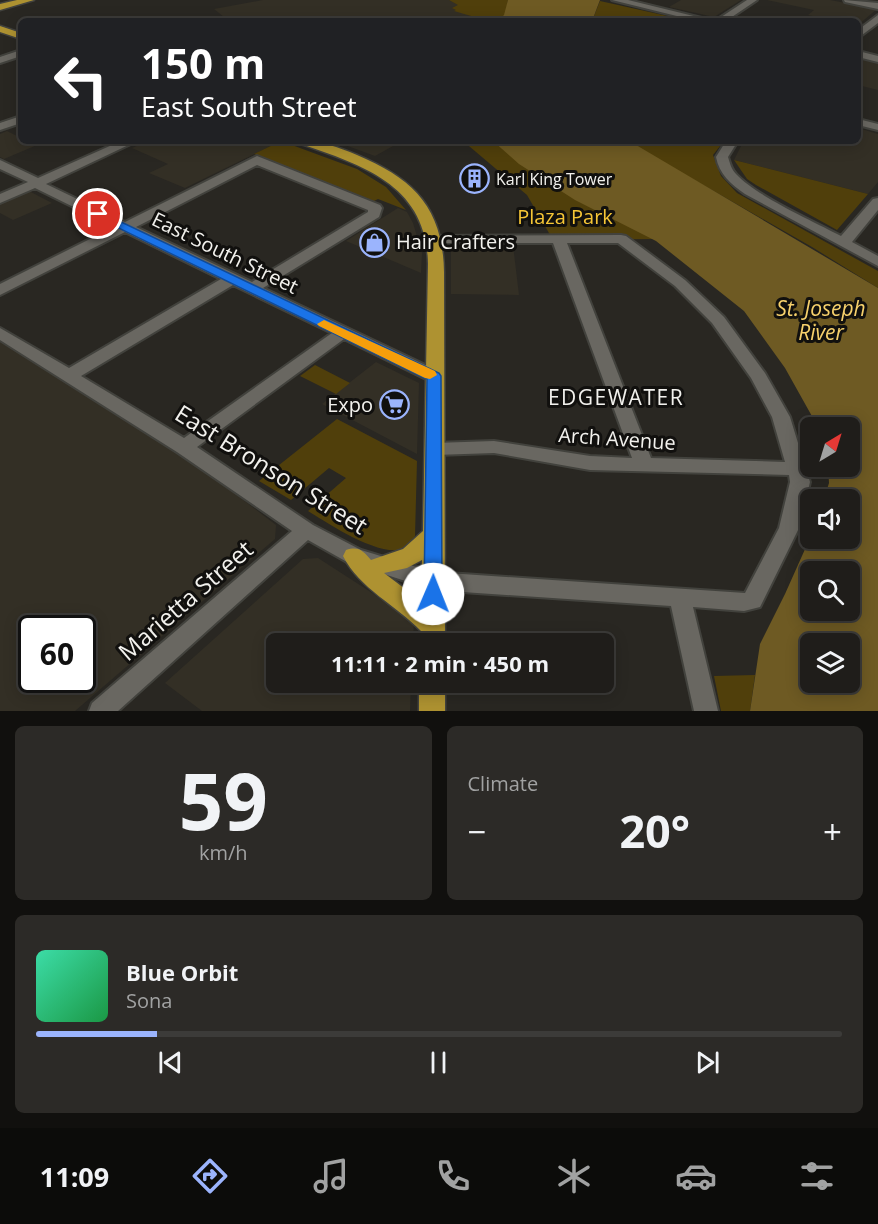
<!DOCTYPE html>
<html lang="en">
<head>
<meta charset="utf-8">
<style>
  body { margin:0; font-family:"Open Sans",sans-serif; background:#2c2a27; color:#f1f3f6; height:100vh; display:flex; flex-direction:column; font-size:22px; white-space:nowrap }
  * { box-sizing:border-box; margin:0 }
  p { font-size:20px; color:#a1a2a2 }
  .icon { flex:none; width:33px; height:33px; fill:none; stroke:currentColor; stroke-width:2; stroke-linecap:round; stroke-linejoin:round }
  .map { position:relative; height:711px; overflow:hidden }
  .panel { display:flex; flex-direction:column; gap:15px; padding:15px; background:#11100e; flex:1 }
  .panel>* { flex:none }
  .guide { position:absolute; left:18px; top:18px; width:843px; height:126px; border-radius:9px; box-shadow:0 3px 15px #0003,0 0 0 2px #3c3b39; background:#202124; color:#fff; overflow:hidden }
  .needle { width:39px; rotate:38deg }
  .controls { position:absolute; left:800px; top:417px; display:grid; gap:12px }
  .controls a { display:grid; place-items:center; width:60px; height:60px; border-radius:9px; background:#1f1d1a; box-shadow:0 3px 15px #0003,0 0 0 2px #3c3b39; font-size:30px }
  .speed { position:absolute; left:18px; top:615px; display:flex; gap:12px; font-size:30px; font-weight:700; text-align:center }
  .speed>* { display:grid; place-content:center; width:78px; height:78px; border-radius:50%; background:#1f1d1a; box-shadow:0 3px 15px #0003,0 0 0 2px #3c3b39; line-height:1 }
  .speed .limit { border:3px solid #111; border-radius:9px; background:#fff; color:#111 }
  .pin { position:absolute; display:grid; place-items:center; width:51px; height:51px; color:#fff; margin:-26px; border:3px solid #fff; border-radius:50%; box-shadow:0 2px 6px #0007 }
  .me { position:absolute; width:66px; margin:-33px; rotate:1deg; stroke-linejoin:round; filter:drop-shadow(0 0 4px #0008) }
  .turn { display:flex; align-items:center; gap:21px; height:126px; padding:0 24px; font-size:27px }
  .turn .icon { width:78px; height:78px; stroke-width:2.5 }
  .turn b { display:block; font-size:42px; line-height:51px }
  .big { font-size:45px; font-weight:700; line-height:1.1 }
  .panel .card { flex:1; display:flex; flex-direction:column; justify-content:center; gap:9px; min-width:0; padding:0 21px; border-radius:9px; background:#2c2a27 }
  .panel .dial { align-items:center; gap:0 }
  .dial b { font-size:78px; line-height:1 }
  .song { display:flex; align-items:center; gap:18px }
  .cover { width:72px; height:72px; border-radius:9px; background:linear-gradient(135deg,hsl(160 70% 55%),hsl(140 70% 35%)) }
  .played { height:6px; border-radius:3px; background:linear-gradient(90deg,#9bb4fd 15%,#3c3b39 15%) }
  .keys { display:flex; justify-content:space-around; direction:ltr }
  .heat { display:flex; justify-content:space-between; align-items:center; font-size:33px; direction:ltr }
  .panel .tiles { flex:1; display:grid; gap:15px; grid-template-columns:1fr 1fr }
  .card:last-child { grid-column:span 2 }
  .trip { position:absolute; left:266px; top:633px; width:348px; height:60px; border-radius:9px; background:#1f1d1a; box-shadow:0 3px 15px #0003,0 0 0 2px #3c3b39; font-weight:700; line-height:60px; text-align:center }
  .tab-bar { display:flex; height:96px; justify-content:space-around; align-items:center; background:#0c0c0a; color:#a1a2a2 }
  .tab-bar .icon { width:42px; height:42px }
  .tab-bar .active { color:#9bb4fd }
  .tab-bar b { font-size:27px; color:#f1f3f6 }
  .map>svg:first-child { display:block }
  .built { fill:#332f25; fill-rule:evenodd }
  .green { fill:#503f0b }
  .water { fill:#6e5a23; fill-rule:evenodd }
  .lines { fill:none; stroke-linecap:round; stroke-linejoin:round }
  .minor-casing { stroke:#42423d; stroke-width:4 }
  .major-casing { stroke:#42423d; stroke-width:3 }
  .minor { fill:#696761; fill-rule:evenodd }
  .major { fill:#ae9231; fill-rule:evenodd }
  .route { fill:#1a73e8; stroke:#114b97; stroke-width:1.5 }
  .slow { fill:#f59e0b }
  .labels { text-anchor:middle; stroke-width:6; stroke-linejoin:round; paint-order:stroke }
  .far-poi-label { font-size:16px; fill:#f2f1ed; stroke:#11100e; text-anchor:start }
  .park-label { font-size:20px; fill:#f6c636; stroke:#11100e }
  .poi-label { font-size:20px; fill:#f2f1ed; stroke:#11100e; text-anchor:start }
  .street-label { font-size:20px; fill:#f2f1ed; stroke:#11100e }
  .water-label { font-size:21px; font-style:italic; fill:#f7d16c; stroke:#11100e }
  .neighbourhood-label { font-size:21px; letter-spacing:1.5px; fill:#f2f1ed; stroke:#11100e }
  .near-street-label { font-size:24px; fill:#f2f1ed; stroke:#11100e }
</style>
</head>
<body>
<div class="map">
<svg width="878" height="711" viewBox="0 0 878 711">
  <rect width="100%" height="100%" fill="#292722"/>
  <path class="built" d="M263,0H449L459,5L457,10L471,16L469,21H237L224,17L214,9Z
    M681,0H741L714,17L669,7Z
    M767,0H830L877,9L858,25V21H835L808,15L814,10Z
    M858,59L878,64V90L858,85Z
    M858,128L878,134V182L868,194L734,160L741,146L747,141H858Z
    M7,131L21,138V141L37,145L4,159L0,157V134Z
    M148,141H281L185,188L149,173L168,164L132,148Z
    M334,141H402L375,156Z
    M29,191L52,203L13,220L0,213V204Z
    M398,208L407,212L413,223L422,253L421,273L346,241Z
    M451,245H513L519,295L451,294Z
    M0,340L187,457L276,525L275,539L75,711H0ZM32,628H82V680H32Z
    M376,362L419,383L417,454L322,404Z
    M318,558L414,620L413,643L276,644V682L411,683L410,711H202L165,683L303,559Z"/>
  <path class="green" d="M449,0H508L506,15L500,21H469L471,16L454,11L456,10L452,8L458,5Z
    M600,1L690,21H592Z
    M281,141L357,169L386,187L406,210L378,199L374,201L254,154Z
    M463,141H496L656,239L553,240L527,195Z
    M626,141H724L713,155L721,176L737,193L878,271V288L812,247Z
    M734,160L868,194L837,230L756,185L747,179Z
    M315,365L350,383L336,394L300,376Z
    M337,419L417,461L415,536C403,575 328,523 308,511L346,478L329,468L291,500L259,481Z
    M755,675L750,711H721L714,676Z"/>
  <path class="water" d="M508,0H600L592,21H498L504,15Z
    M493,141L631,142L878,288V711H750L760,644L785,594L810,538H849V500L824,499L829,483L828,467L849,466V428L818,427L785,368L744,311L656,241L575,200L519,164ZM810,572H849V610H810ZM810,644H849V682H810Z"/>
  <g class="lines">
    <defs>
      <path id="minor" d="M612,0H628L714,21H697Z
        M747,0H757L726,21H715Z
        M844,0L878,3V9L845,2Z
        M878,15V23L858,38V30Z
        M21,50V56L0,63V57Z
        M858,51L878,56V62L858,57Z
        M21,116V123L0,130V123Z
        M858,119L878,124V130L858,125Z
        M121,141H137L46,184L125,222L257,156L380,205L382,208L379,217L263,288L440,372L442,376L440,380H428L344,339L197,447L313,525L361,550L433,572L745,593L779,528L790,482L789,475L590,470L494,453L435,455L428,454L426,449L428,444L435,443L494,441L590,456L632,458L553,243H434L429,242L427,239L429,236L621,235L626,236L685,280L724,317L765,373L790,417L810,482L799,528L760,607L744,611L693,607L718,711H694L671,606L433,590L347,562L308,540L118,711H89L92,703L292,531L177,452L0,340V328L69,368L221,279L125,232L0,295V284L114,227L35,188L0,203V194L28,182L0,169V160L38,178ZM257,165L368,210V212L252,282L136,227ZM567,243H618L675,286L712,323L751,378L772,417L785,462L651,458ZM233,285L332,333L184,438L81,376Z
        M726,141H738L728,157C730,163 731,169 736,174C756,196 813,221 841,236L873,199L878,198V210L852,242L878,256V266L745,194C731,184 719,174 716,157Z"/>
      <path id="major" d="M17,0H34L0,10V4Z
        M0,26L21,33V39L0,32Z
        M300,141C321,141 338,147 357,155C414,179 443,208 444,272L445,644H421V631C396,605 360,589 343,556L346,550C359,546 363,551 371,560L403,549L423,531L428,264C427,186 365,166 301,144ZM422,560L421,601L384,573L407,568Z
        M419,682H445V711H419Z"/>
    </defs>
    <use href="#minor" class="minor-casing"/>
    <use href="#major" class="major-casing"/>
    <use href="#minor" class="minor"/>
    <use href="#major" class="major"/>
  </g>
  <path class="route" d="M98,211L439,373L441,376L442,594L439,599L433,601L426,599L424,594L427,379L94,216L92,214Z"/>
  <path class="slow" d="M324,320L435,371L437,375L430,379L425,378L319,326L317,324Z"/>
  <defs>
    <symbol id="building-ring" viewBox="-11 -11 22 22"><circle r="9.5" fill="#11100e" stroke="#9bb4fd" stroke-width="1.5"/><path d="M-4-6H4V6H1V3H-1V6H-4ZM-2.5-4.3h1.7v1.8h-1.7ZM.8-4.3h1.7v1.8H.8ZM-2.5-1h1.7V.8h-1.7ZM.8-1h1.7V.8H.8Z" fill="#9bb4fd"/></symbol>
    <symbol id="shop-ring" viewBox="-11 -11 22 22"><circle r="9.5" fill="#11100e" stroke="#9bb4fd" stroke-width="1.5"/><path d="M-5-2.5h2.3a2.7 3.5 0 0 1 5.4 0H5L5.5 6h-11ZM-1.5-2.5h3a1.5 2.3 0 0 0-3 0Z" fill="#9bb4fd"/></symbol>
    <symbol id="supermarket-ring" viewBox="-11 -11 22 22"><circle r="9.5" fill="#11100e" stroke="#9bb4fd" stroke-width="1.5"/><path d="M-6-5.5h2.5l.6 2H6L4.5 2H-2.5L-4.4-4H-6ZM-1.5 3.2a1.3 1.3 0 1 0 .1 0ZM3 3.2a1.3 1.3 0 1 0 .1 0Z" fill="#9bb4fd"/></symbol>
  </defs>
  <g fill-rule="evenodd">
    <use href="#building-ring" x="458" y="162" width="33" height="33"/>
    <use href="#shop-ring" x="358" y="226" width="33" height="33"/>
    <use href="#supermarket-ring" x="378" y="388" width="33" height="33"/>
  </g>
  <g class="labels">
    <g class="far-poi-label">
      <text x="496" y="185">Karl King Tower</text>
    </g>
    <g class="park-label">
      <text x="565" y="224">Plaza Park</text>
    </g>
    <g class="poi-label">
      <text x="396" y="249">Hair Crafters</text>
      <text x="373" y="412" text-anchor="end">Expo</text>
    </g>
    <g class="street-label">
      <text transform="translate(225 253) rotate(26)" y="7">East South Street</text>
      <text transform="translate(617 439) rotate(4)" y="7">Arch Avenue</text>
    </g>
    <g class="water-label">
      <text x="821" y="316">St. Joseph<tspan x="821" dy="24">River</tspan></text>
    </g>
    <g class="neighbourhood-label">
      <text x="616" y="405">EDGEWATER</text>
    </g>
    <g class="near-street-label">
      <text transform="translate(271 470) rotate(32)" y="8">East Bronson Street</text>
      <text transform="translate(186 601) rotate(-41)" y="8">Marietta Street</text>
    </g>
  </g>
</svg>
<div class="controls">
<a><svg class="needle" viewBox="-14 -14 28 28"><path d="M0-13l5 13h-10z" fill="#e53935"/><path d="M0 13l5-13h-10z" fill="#a1a2a2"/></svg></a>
<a><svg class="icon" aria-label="sound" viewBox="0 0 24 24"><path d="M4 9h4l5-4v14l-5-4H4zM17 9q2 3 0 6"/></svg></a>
<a><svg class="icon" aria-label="search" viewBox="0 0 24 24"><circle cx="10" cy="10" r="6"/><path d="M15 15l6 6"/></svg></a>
<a><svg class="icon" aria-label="layers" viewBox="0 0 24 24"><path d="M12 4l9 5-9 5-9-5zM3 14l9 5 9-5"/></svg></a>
</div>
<div class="speed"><div class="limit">60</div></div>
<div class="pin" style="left:98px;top:214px;background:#d93025"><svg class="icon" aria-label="arrive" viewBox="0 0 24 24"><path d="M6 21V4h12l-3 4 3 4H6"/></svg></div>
<svg class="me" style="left:433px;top:594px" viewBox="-20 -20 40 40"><circle r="19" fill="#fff"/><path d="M0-13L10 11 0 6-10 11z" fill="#1a73e8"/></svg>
<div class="trip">11:11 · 2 min · 450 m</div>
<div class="guide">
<div class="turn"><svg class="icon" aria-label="left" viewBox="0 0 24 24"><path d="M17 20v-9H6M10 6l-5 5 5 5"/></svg><div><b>150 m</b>East South Street</div></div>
</div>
</div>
<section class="panel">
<div class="tiles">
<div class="card dial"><b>59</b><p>km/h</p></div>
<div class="card"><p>Climate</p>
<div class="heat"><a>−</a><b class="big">20°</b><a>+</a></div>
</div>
<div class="card">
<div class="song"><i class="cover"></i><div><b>Blue Orbit</b><p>Sona</p></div></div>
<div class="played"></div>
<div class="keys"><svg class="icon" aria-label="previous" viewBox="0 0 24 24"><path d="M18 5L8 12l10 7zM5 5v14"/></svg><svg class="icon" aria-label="pause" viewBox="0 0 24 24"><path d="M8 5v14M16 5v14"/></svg><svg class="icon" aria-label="next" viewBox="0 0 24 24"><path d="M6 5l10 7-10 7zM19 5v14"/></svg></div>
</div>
</div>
</section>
<nav class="tab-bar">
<b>11:09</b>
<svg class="icon active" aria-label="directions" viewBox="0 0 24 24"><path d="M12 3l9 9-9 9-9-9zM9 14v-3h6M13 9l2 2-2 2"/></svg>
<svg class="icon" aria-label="music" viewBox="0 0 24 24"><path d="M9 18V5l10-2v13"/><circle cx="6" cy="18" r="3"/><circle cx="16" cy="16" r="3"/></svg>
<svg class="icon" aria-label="phone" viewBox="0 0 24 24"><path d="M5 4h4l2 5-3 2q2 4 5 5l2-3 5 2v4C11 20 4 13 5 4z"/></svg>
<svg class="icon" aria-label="climate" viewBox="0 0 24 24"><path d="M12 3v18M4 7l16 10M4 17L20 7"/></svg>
<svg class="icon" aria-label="car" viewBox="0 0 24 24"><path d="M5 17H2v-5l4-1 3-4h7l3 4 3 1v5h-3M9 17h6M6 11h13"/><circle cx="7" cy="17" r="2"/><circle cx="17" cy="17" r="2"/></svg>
<svg class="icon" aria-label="filters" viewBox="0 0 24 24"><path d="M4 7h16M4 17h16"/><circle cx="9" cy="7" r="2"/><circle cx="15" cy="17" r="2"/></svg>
</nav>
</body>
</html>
